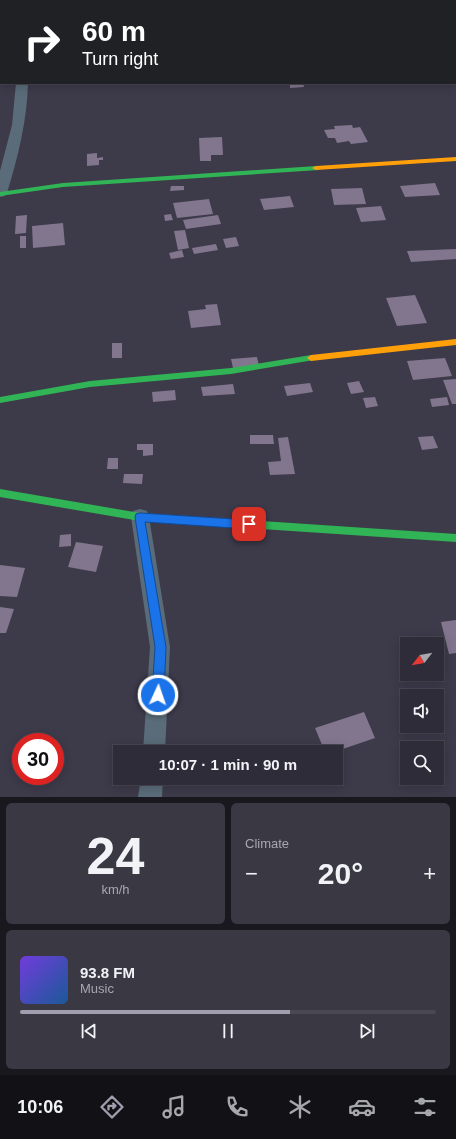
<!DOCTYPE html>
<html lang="en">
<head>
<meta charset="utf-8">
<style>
  body { margin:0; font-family:Helvetica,sans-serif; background:#3a3843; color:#f1f3f6; height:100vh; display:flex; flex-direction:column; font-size:15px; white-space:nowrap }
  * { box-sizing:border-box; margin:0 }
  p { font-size:13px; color:#a7a7ae }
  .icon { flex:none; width:22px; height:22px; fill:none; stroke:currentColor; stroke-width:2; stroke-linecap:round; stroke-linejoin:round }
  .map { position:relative; height:797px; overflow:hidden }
  .side { display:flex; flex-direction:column; gap:6px; padding:6px; background:#19181f; flex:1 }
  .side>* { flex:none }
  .banner { position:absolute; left:0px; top:0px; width:456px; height:84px; box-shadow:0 2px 10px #0003,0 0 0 1px #494853; background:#202124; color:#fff; overflow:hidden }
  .needle { width:26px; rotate:239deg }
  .tools { position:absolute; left:400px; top:637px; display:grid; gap:8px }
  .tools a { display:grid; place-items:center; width:44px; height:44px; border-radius:0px; background:#2e2c38; box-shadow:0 2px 10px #0003,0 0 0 1px #494853; font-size:20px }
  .speed { position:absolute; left:12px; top:733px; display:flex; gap:8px; font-size:20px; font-weight:700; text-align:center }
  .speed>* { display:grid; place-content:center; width:52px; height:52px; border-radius:50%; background:#2e2c38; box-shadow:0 2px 10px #0003,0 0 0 1px #494853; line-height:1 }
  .speed .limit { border:6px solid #d22; background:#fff; color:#111 }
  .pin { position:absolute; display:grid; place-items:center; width:34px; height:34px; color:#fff; margin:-17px; border-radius:8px; box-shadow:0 2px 6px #0006 }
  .me { position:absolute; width:44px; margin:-22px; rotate:3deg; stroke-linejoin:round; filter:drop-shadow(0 0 3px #0008) }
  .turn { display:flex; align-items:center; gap:14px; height:84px; padding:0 16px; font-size:18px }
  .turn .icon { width:52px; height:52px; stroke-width:2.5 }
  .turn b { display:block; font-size:28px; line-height:34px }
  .big { font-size:30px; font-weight:600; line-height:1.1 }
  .side .tile { flex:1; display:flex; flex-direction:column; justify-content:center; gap:6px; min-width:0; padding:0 14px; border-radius:6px; background:#3a3843 }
  .side .dial { align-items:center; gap:0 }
  .dial b { font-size:52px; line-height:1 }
  .song { display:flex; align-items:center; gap:12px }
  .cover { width:48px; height:48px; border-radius:6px; background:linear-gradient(135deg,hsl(260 70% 55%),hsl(210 70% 35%)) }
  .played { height:4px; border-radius:2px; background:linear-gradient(90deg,#a19eaf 65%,#494853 65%) }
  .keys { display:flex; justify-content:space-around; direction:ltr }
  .heat { display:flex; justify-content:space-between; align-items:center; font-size:22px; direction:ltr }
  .side .tiles { flex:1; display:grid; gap:6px; grid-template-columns:1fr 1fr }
  .tile:last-child { grid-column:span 2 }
  .trip { position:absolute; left:113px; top:745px; width:230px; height:40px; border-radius:0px; background:#2e2c38; box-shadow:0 2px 10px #0003,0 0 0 1px #494853; font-weight:600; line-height:40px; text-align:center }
  .tab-bar { display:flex; height:64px; justify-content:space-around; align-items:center; background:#121216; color:#a7a7ae }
  .tab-bar .icon { width:28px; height:28px }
  .tab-bar .selected { color:#a19eaf }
  .tab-bar b { font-size:18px; color:#f1f3f6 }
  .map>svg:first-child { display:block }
  .building { fill:#82768e }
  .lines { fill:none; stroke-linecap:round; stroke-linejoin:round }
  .street { fill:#5a6c79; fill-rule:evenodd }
  .fast { fill:#30b455; fill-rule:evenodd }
  .slow { fill:#ff9f0a; fill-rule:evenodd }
  .jam { fill:#e5322d; fill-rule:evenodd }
  .route { fill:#1a73e8; stroke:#114b97 }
</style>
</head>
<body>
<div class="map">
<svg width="456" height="797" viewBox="0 0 456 797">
  <rect width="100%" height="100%" fill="#3d3a4a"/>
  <path class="building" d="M303,83L304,87L290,88V84Z
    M352,125L353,128L360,127L368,142L351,144L349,141L337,143L335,138H328L324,130L335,129L334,126Z
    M222,137L223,155H211V161H200L199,138Z
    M97,153V158L103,157V160H99V165L87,166V154Z
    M435,183L440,195L405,197L400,186Z
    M171,186H184V190L170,191Z
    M362,188L366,204L334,205L331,189Z
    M290,196L294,207L264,210L260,199Z
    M209,199L213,214L177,218L173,203Z
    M381,206L386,220L361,222L356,208Z
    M171,214L173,220L165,221L164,215Z
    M27,215L26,233L15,234L16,216Z
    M218,215L221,224L186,229L183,220Z
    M63,223L65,245L33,248L32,226Z
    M185,230L189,248L178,250L174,231Z
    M20,236H26V248H20Z
    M236,237L239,246L226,248L223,239Z
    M216,244L218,250L194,254L192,248Z
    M456,249V259L411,262L407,251Z
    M182,250L184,257L171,259L169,253Z
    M415,295L427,323L397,326L386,298Z
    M217,304L221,325L191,328L188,311L206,309L205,305Z
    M112,343H122V358H112Z
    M257,357L259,366L233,368L231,359Z
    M445,358L452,376L413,380L407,361Z
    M456,379V404H452L443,380Z
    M359,381L364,392L351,394L347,383Z
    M310,383L313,392L287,396L284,386Z
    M233,384L235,394L203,396L201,387Z
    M175,390L176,400L153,402L152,392Z
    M375,397L378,406L366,408L363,398Z
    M447,397L449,405L432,407L430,399Z
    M250,435H273L274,444H250Z
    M433,436L438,448L422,450L418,437Z
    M288,437L295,474L270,475L268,462L281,461L278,438Z
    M137,444H153V455L143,456V450H137Z
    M108,458H118V469H107Z
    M124,474H143L142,484L123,483Z
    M71,534V546L59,547L60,535Z
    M76,542L103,546L96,572L68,567Z
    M0,565L25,568L17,597L0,596Z
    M0,607L14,609L6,633H0Z
    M456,620V653L449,654L441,622Z
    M364,712L375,738L334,752H325L315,728Z"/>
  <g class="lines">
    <path class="street" d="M162,0H172V1H162Z
      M0,63H1V71H0Z
      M16,83H28C27,121 18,157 7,193L5,196L0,197V171L12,125Z
      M140,509L147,511L149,517L170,647L165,752H143L150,647L131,517L133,511Z
      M141,778H163L162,797H138Z"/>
    <path class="fast" d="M455,50H456V55H455Z
      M316,166H319V170L63,187L0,196V192L63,183Z
      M311,355L314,356L315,358L314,360L231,374L90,387L0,403V397L90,381L231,368Z
      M0,489L140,513L456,534V542L140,521L0,497Z"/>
    <path class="slow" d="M456,157V161L316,170L312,168L316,166Z
      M456,339V345L311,361L307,358L311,355Z"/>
    <path class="jam" d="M420,0H426V1H420Z"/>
  </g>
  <path class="route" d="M140,513L249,520L252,521L254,524L252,528L249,529L145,522L166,647L164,695L162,699L158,700L154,699L152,695L155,647L135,517L136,514Z"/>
</svg>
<div class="tools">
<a><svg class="needle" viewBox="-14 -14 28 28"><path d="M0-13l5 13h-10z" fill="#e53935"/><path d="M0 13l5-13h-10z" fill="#a7a7ae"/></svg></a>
<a><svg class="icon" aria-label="sound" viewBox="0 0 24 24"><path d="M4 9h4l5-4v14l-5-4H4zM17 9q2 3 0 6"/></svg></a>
<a><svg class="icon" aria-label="search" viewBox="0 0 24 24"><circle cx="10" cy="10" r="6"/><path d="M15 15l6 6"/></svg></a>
</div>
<div class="speed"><div class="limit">30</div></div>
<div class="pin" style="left:249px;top:524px;background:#d93025"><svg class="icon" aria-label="arrive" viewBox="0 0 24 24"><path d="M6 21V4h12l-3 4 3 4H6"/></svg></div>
<svg class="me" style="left:158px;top:695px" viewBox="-20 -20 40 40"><circle r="17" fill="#1a73e8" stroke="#fff" stroke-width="3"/><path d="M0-11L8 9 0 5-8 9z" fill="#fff"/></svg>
<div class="trip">10:07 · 1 min · 90 m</div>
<div class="banner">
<div class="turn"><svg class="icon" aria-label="right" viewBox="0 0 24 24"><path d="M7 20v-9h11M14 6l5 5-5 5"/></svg><div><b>60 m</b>Turn right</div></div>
</div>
</div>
<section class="side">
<div class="tiles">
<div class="tile dial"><b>24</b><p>km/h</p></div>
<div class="tile"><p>Climate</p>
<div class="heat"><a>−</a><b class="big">20°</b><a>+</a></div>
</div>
<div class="tile">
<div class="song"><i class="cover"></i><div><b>93.8 FM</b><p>Music</p></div></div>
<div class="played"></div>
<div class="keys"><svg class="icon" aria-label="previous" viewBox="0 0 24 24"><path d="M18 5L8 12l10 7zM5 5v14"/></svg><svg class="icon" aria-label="pause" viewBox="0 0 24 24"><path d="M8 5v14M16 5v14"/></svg><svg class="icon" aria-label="next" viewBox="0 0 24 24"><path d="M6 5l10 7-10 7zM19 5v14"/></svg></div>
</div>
</div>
</section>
<nav class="tab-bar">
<b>10:06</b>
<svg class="icon selected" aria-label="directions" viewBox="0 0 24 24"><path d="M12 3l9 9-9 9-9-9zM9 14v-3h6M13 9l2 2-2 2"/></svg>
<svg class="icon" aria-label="music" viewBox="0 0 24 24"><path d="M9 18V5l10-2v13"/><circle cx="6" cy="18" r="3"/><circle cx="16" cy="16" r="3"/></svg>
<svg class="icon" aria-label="phone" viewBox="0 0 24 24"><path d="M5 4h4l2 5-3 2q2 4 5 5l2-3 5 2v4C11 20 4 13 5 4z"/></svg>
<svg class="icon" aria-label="climate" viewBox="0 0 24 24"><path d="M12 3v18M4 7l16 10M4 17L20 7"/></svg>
<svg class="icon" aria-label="car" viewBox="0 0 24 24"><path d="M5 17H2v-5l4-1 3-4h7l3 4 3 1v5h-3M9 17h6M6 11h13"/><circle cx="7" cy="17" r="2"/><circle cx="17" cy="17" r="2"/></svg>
<svg class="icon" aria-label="filters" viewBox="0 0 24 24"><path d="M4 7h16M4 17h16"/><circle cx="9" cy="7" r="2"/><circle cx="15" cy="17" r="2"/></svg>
</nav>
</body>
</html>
